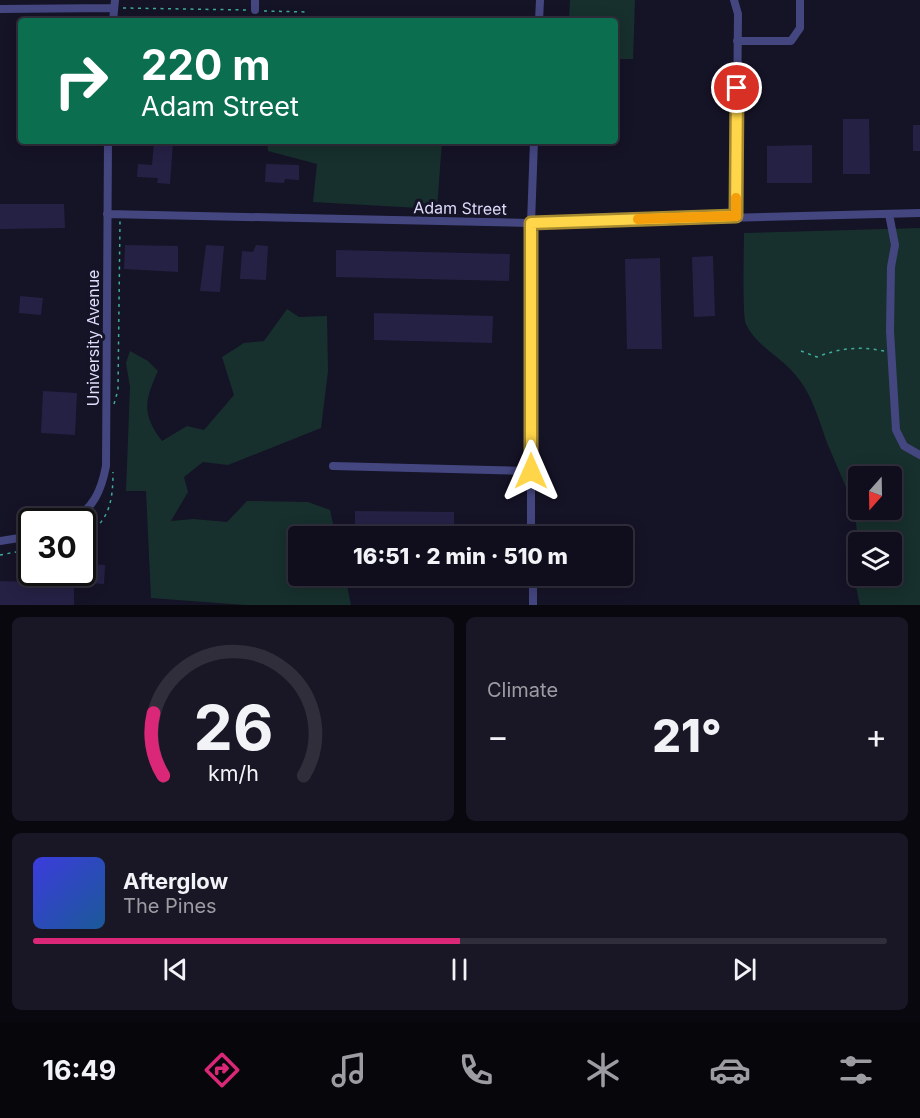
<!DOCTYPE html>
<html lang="en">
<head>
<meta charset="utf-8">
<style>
  body { margin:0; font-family:Inter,sans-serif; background:#191725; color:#f1f3f6; height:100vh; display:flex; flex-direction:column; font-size:22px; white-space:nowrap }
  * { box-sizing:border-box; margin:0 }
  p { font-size:20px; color:#9c9ca3 }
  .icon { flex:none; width:33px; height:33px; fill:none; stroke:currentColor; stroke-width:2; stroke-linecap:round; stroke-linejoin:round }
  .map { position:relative; height:605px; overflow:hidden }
  .panel { display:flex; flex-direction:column; gap:12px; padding:12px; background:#09080f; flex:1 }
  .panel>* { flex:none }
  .guide { position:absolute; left:18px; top:18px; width:600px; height:126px; border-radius:6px; box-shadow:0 3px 15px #0003,0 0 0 2px #302e3b; background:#0b6e4f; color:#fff; overflow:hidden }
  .needle { width:39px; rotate:200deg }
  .controls { position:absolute; left:848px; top:466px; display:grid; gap:12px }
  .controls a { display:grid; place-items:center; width:54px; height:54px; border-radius:6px; background:#100e1c; box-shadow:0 3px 15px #0003,0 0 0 2px #302e3b; font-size:30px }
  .speed { position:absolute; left:18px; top:508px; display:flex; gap:12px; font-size:30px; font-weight:700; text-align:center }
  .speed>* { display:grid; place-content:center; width:78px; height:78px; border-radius:50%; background:#100e1c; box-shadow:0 3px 15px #0003,0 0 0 2px #302e3b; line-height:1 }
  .speed .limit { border:3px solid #111; border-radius:9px; background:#fff; color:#111 }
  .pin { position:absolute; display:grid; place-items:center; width:51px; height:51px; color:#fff; margin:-26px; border:3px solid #fff; border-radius:50%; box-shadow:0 2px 6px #0007 }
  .me { position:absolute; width:66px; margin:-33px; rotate:0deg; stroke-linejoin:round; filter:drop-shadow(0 0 4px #0008) }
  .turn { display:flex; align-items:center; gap:21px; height:126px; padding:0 24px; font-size:27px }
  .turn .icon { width:78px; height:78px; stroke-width:2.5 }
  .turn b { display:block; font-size:42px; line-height:51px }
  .big { font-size:45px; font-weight:800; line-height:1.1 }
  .panel .card { flex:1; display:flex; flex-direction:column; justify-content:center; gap:9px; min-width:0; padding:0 21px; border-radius:9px; background:#191725 }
  .panel .dial { align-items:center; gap:0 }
  .dial svg { height:156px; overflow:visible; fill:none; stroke:#302e3b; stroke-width:7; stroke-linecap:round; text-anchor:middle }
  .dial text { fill:#f1f3f6; stroke:none }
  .song { display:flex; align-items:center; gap:18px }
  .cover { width:72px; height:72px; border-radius:9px; background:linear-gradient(135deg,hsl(240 70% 55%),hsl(210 70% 35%)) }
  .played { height:6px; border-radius:3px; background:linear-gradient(90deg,#db2777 50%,#302e3b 50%) }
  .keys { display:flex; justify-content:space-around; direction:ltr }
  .heat { display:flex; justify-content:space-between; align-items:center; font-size:33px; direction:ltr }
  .panel .tiles { flex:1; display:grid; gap:12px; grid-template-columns:1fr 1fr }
  .card:last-child { grid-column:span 2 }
  .trip { position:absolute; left:288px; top:526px; width:345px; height:60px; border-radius:6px; background:#100e1c; box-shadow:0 3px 15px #0003,0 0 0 2px #302e3b; font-weight:800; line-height:60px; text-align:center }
  .menu { display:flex; height:96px; justify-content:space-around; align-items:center; background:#06060b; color:#9c9ca3 }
  .menu .icon { width:42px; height:42px }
  .menu .current { color:#db2777 }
  .menu b { font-size:27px; color:#f1f3f6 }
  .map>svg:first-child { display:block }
  .green { fill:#17302d; fill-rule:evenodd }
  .building { fill:#252145 }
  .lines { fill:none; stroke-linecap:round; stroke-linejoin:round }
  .path { stroke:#3fac9c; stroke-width:1.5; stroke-dasharray:3 4.5; stroke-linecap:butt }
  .minor { stroke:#444680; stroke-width:8 }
  .route-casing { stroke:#a68a30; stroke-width:15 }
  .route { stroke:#ffd54a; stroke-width:10 }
  .slow { stroke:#f59e0b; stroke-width:10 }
  .labels { text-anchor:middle; stroke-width:6; stroke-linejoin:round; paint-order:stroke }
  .street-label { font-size:16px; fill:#dddcfb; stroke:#151326 }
</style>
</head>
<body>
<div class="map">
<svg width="920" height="605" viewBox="0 0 920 605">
  <rect width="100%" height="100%" fill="#151326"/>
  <path class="green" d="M570,0H635L633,59H615V21H569Z
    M267,141H442L437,209L313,202L317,164L268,151Z
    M920,228V605H860L856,587L858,575L891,576V543H858C856,504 845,486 831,452C818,422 815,395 791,370C777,355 755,344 746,324C742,315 744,248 744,233ZM858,477H891V510H858Z
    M287,309L299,317L327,316L328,371L321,428L228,465L203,462L184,477L188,492L171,521L193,519L227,522L247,501L308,502L330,510L336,537H298V576H345L351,605H245L151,598L146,491H126L130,387L126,363L130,351L148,361L158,371C144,401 142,415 162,441L187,426L204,430L234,395L222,357L244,343L264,341Z"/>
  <path class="building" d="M843,119H869L870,174H843Z
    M913,125H920V151H913Z
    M154,141L173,143L170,184L157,183L158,178L137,177L138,164L152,165Z
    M812,145V183H767V146Z
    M266,164L299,165V180L285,179L284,183L265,182Z
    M0,204H64L65,228L0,229Z
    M125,245L178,246V272L124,269Z
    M206,245L224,246L220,292L200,291Z
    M256,245L268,246L266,280L240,279L242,251L253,252Z
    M336,250L510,254L509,281L336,277Z
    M713,256L715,316L694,317L692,257Z
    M660,258L662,349H627L625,259Z
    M20,296L43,298L41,315L19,313Z
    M374,313L493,316L492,343L374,340Z
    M43,391L77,393L75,435L41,433Z
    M355,511L454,512V537H355Z
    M90,564L105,565L104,584L89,583Z
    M0,581L74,583V605H0Z"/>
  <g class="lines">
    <path class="path" d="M123,8L247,10
      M264,11L308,12
      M801,351L817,357C839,348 861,346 884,351
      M114,404L118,390L120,220
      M82,536C110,524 113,499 113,472
      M0,555L32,549"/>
    <path class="minor" d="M734,0L738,14L736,216
      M0,9L114,8
      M255,10V0
      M113,21L115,0
      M539,21L540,0
      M737,41H791L800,28V0
      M107,214L531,223L920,213
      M889,214L895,245L891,267L890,331L896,430L904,446L920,455
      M333,466L531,471
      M72,522C94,506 101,492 106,466L108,141
      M531,537V223L534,141
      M0,541L32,536
      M602,576L627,577
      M533,605V576"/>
  </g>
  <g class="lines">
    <defs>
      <path id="route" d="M531,471V223L736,216L737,88"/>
    </defs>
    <use href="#route" class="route-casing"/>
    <use href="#route" class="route"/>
    <path class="slow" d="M638,219L736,216V198"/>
  </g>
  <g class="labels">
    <g class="street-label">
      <text transform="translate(460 208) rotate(1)" y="6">Adam Street</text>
      <text transform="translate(93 338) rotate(-90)" y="6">University Avenue</text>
    </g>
  </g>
</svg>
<div class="controls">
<a><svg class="needle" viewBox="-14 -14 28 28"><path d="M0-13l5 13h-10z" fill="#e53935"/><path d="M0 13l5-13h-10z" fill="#9c9ca3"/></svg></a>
<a><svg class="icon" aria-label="layers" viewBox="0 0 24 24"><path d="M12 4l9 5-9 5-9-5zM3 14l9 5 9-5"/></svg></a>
</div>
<div class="speed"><div class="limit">30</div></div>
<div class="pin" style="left:737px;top:88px;background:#d93025"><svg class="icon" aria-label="arrive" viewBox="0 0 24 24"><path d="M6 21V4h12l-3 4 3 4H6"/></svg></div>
<svg class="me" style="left:531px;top:471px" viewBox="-20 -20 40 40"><path d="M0-17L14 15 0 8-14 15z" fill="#ffd54a" stroke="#fff" stroke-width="4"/></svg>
<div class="trip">16:51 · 2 min · 510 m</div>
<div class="guide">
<div class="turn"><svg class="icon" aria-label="right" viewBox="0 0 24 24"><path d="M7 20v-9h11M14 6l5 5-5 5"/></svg><div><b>220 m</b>Adam Street</div></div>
</div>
</div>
<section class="panel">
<div class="tiles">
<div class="card dial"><svg viewBox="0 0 100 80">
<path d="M14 69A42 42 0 1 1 86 69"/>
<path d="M14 69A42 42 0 0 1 9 37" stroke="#db2777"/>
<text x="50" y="56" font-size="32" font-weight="700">26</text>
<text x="50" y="72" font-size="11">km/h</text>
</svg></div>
<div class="card"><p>Climate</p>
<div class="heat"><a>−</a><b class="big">21°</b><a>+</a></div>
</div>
<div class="card">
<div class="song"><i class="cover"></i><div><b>Afterglow</b><p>The Pines</p></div></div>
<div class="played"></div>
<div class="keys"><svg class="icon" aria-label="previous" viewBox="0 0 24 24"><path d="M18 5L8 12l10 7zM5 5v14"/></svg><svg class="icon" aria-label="pause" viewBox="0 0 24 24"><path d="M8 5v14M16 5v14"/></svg><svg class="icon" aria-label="next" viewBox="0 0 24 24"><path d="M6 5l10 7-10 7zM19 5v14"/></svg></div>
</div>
</div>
</section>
<nav class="menu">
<b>16:49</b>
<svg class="icon current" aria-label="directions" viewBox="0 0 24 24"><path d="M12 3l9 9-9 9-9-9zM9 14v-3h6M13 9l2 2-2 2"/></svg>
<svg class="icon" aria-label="music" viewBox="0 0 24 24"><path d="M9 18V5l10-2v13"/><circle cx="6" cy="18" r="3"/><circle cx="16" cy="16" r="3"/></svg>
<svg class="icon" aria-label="phone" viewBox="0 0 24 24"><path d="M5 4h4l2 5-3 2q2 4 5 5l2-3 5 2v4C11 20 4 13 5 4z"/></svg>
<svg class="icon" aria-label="climate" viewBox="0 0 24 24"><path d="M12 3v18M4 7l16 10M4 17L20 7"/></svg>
<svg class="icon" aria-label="car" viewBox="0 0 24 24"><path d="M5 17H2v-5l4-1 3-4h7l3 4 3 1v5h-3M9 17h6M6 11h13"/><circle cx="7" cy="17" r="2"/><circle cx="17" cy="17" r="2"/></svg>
<svg class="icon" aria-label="filters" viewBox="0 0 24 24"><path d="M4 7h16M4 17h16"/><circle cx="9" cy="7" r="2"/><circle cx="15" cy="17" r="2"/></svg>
</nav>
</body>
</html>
